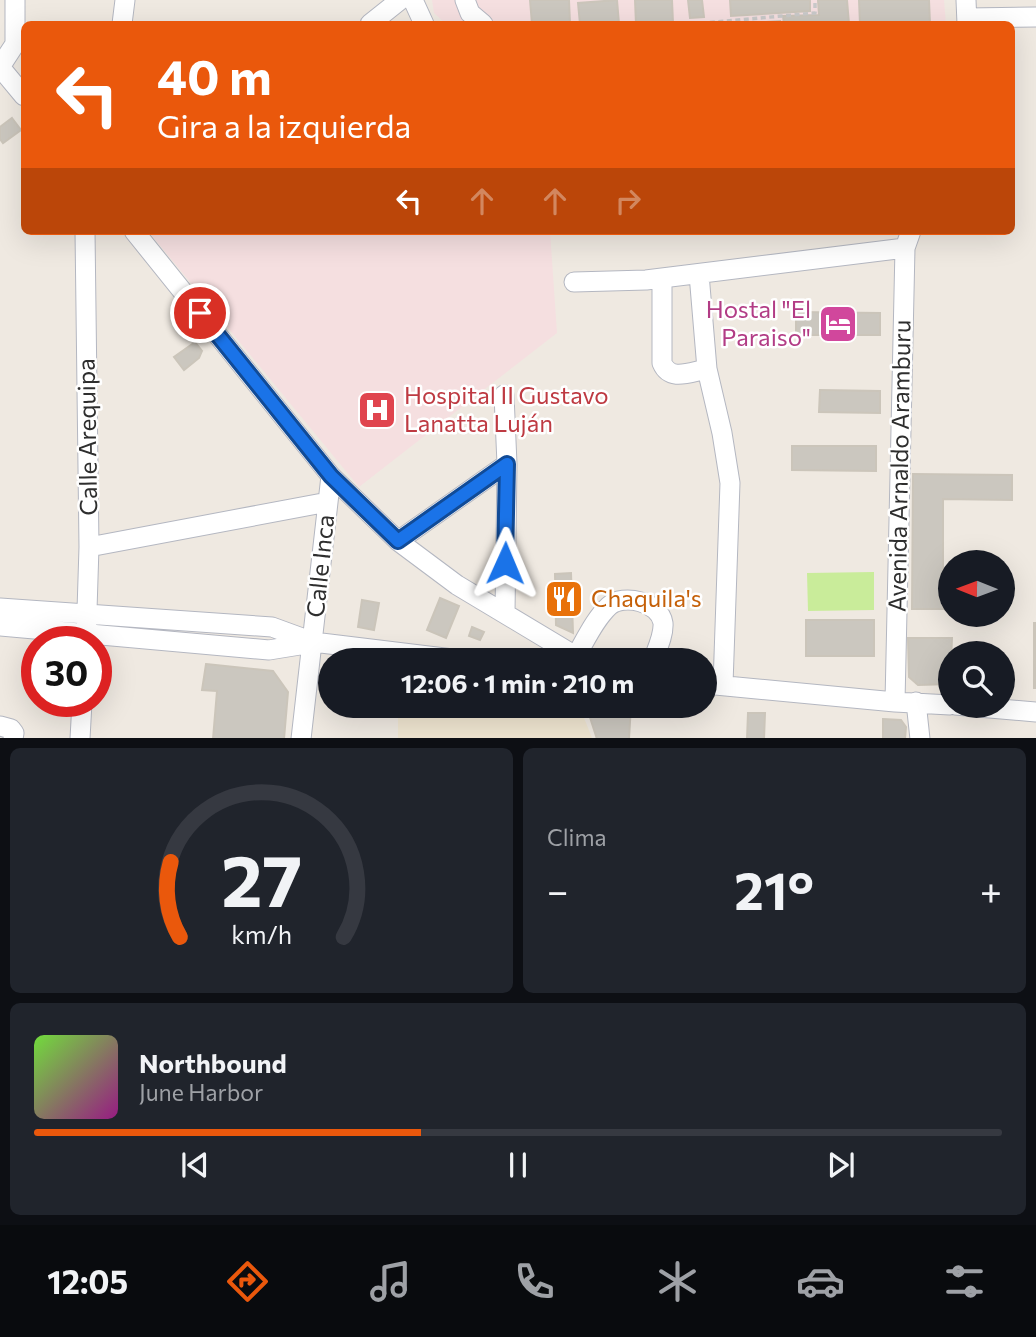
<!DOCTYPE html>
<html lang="es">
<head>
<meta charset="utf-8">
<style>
  body { margin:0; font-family:Commissioner,sans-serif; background:#20242c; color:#f1f3f6; height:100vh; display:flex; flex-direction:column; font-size:26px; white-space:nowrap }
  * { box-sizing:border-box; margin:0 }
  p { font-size:23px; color:#9ea1a6 }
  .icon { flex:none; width:38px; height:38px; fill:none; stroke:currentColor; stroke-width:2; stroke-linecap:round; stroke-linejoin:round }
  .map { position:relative; height:738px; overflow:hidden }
  .panel { display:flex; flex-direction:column; gap:10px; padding:10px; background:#0d0f14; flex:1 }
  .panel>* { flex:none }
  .guide { position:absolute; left:21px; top:21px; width:994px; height:214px; border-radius:10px; box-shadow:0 7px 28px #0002; background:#ea580c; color:#fff; overflow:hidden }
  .needle { width:46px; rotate:271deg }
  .controls { position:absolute; left:938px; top:550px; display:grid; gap:14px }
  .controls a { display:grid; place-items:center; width:77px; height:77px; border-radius:50%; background:#171b24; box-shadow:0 7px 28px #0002; font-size:35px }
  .speed { position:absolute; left:21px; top:626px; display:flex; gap:14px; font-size:35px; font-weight:700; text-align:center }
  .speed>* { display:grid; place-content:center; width:91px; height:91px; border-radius:50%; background:#171b24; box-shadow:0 7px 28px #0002; line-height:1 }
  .speed .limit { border:10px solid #d22; background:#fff; color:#111 }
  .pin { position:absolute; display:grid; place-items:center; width:60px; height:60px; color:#fff; margin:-30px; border:4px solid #fff; border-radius:50%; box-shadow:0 2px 7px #0007 }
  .me { position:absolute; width:77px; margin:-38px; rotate:1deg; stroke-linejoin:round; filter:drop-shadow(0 0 5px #0008) }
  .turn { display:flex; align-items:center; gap:24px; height:147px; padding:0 21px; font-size:32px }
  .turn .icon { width:91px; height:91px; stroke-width:2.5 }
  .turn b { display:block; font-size:49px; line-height:60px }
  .lanes { display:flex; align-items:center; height:66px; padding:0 21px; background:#0003; justify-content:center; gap:35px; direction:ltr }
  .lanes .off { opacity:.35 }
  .big { font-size:52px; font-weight:700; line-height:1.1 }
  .panel .tile { flex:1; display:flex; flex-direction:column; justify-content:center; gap:10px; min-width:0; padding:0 24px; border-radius:10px; background:#20242c }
  .panel .dial { align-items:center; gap:0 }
  .dial svg { height:182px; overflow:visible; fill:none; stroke:#363941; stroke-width:7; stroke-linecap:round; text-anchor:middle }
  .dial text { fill:#f1f3f6; stroke:none }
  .song { display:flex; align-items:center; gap:21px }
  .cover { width:84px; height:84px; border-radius:10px; background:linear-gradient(135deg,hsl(100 70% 55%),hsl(310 70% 35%)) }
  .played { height:7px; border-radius:4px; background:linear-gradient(90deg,#ea580c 40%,#363941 40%) }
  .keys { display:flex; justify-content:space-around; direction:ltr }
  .heat { display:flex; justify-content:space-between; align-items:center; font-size:38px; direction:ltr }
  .panel .tiles { flex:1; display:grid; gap:10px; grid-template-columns:1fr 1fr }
  .tile:last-child { grid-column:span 2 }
  .trip { position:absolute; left:318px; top:648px; width:399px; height:70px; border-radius:35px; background:#171b24; box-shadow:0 7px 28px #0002; font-weight:700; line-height:70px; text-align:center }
  .menu { display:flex; height:112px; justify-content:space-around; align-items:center; background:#090b0e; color:#9ea1a6 }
  .menu .icon { width:49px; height:49px }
  .menu .on { color:#ea580c }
  .menu b { font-size:32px; color:#f1f3f6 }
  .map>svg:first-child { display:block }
  .education { fill:#f0e6d1 }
  .medical { fill:#f5dfe0 }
  .pitch { fill:#c9ec9a }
  .building { fill:#cbc7bf; stroke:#cbc5ba; stroke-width:2 }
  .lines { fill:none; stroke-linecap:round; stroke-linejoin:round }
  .minor-casing { stroke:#b4b7c1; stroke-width:21 }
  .path { stroke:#c9c9c9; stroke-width:3.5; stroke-dasharray:5 3.5; stroke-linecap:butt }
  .minor { stroke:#fff; stroke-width:19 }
  .route-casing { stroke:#114b97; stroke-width:18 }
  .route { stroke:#1a73e8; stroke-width:12 }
  .labels { text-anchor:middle; stroke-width:5; stroke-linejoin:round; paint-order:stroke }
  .hotel-label { font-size:24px; fill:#b23c85; stroke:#fff; text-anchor:end }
  .health-label { font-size:24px; fill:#be3a42; stroke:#fff; text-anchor:start }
  .street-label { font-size:24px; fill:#2e2e2e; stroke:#fff }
  .food-label { font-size:24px; fill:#c56008; stroke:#fff; text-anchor:start }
</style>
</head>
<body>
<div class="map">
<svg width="1036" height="739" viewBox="0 0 1036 739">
  <rect width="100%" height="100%" fill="#efe9e1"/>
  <path class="education" d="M355,705H579L592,738H398V717Z"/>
  <path class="medical" d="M432,0H944L946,24H446L434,13Z
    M148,231H550L557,333L359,487Z"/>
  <path class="pitch" d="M874,572V610L808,611L807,573Z"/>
  <path class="building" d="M530,0H569L570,24H532Z
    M617,0L619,24H580L578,3Z
    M635,0H672L673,23L636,24Z
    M688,0H702L704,17L690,18Z
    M730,0H810V11L731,16Z
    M818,0H847L849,24H784L783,16L819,15Z
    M859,0H929L930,24H860Z
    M780,21V24H737Z
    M12,118L21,130L3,143L0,139V127Z
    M796,312L880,313V335H796Z
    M195,342L202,351L199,358L184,370L174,357Z
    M820,390L880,391V413L819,412Z
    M792,446H876V471L792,470Z
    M913,474L1012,475V500L943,499V609H912Z
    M571,573L573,633L556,625L555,574Z
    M440,598L459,606L446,638L427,630Z
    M362,600L379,603L374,630L358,627Z
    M806,620H874V656H806Z
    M1034,623H1036V688H1034Z
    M472,627L484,632L480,640L469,636Z
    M908,638H952L950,684L918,685L909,677Z
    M206,664L273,671L288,692L284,739H213L217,691L202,690Z
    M586,705H631L629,739H597Z
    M748,713H765L764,739H747Z
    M883,719L901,720L906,727L905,739H883Z"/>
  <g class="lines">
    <defs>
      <path id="minor" d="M413,0L424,24
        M465,0L470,13L483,24
        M966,0L967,24
        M967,18L1036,17
        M122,24L125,0
        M370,24L400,0
        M0,67L15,44V0
        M0,67L24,96
        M85,231L89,547L86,642
        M134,231L331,476L398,541L457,585L582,660
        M699,274L707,369L722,433L730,483L723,685
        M662,278V363C670,382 690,372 707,369
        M574,282L646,280L905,248
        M504,395L507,464L505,613
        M398,541L507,464
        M89,547L328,502
        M0,608L272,627L313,642L461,660
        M0,626L269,650L312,643
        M576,656C586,639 595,619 609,606C623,593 660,602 663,623C664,635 657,649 653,660
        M705,684L895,702L950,705
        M895,702L905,248L911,231
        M916,702L920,739
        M955,705L1036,712
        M0,726L11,729L14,733L13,739
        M80,739L82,702
        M301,739L331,476"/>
    </defs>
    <use href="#minor" class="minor-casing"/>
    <path class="path" d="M693,24L815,13V0"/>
    <use href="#minor" class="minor"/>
  </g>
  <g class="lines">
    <defs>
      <path id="route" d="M200,313L331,476L398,541L507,464L505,563"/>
    </defs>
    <use href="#route" class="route-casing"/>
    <use href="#route" class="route"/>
  </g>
  <defs>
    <symbol id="hotel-square" viewBox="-11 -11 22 22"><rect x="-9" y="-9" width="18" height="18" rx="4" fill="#d1479c" stroke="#fff"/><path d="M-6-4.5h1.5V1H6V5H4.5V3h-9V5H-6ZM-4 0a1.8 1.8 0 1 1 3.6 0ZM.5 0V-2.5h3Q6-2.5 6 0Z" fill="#fff"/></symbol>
    <symbol id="hospital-square" viewBox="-11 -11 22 22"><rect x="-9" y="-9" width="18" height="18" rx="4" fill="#e0444e" stroke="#fff"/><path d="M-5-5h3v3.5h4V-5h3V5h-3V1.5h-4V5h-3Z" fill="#fff"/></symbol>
    <symbol id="restaurant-square" viewBox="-11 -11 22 22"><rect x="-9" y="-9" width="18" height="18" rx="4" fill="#e8710a" stroke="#fff"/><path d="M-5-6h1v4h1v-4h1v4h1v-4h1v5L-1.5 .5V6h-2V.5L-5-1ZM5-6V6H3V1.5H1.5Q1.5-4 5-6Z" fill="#fff"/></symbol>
  </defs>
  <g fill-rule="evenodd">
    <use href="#hotel-square" x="816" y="302" width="44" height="44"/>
    <use href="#hospital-square" x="355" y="388" width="44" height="44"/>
    <use href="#restaurant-square" x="542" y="577" width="44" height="44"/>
  </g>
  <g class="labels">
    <g class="hotel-label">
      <text x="811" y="318">Hostal "El<tspan x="811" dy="28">Paraiso"</tspan></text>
    </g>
    <g class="health-label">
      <text x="404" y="404">Hospital II Gustavo<tspan x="404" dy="28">Lanatta Luján</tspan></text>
    </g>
    <g class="street-label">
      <text transform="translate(88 437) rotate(-91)" y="8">Calle Arequipa</text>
      <text transform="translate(900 466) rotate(-89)" y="8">Avenida Arnaldo Aramburu</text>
      <text transform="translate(321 566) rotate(-84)" y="8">Calle Inca</text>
    </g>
    <g class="food-label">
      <text x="591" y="607">Chaquila's</text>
    </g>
  </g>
</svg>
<div class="controls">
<a><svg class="needle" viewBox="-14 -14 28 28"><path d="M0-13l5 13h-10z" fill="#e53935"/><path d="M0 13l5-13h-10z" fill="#9ea1a6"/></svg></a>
<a><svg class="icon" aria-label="search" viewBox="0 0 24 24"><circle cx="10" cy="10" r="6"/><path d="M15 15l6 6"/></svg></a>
</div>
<div class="speed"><div class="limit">30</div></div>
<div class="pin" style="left:200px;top:313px;background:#d93025"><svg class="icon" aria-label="arrive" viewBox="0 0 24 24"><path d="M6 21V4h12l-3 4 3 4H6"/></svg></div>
<svg class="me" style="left:505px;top:563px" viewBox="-20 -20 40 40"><path d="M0-17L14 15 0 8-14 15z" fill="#1a73e8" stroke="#fff" stroke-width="4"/></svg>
<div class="trip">12:06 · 1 min · 210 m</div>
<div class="guide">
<div class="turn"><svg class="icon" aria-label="left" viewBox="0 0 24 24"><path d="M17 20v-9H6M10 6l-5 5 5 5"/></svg><div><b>40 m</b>Gira a la izquierda</div></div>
<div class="lanes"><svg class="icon" aria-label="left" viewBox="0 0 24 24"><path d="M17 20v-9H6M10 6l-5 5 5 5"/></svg><svg class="icon off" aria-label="ahead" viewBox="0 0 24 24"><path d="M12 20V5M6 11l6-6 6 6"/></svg><svg class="icon off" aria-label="ahead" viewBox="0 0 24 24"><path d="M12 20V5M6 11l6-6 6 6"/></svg><svg class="icon off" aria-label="right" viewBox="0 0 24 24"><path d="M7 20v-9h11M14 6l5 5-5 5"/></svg></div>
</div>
</div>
<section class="panel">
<div class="tiles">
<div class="tile dial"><svg viewBox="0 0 100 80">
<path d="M14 69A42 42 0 1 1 86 69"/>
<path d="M14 69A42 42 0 0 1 10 36" stroke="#ea580c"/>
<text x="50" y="56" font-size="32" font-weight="700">27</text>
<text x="50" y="72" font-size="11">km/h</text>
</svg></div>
<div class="tile"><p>Clima</p>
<div class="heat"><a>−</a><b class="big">21°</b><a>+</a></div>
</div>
<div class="tile">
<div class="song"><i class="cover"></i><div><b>Northbound</b><p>June Harbor</p></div></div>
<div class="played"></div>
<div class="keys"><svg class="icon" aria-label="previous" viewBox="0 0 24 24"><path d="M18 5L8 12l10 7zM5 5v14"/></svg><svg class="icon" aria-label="pause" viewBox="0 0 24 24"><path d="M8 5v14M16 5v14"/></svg><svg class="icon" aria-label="next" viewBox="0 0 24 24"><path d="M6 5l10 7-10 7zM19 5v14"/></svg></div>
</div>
</div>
</section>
<nav class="menu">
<b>12:05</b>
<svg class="icon on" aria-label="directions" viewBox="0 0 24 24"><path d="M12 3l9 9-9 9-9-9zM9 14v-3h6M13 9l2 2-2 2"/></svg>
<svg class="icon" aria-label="music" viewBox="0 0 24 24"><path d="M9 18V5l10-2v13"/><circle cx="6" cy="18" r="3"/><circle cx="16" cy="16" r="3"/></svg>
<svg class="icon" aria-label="phone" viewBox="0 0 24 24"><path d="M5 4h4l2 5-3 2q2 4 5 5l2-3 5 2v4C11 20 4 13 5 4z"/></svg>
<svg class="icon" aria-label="climate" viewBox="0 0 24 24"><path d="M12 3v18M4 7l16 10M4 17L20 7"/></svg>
<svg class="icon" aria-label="car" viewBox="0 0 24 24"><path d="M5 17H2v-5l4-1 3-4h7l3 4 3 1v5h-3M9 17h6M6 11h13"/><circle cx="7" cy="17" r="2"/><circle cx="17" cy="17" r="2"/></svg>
<svg class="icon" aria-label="filters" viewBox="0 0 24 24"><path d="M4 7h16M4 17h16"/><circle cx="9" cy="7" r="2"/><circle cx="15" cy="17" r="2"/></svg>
</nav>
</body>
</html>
